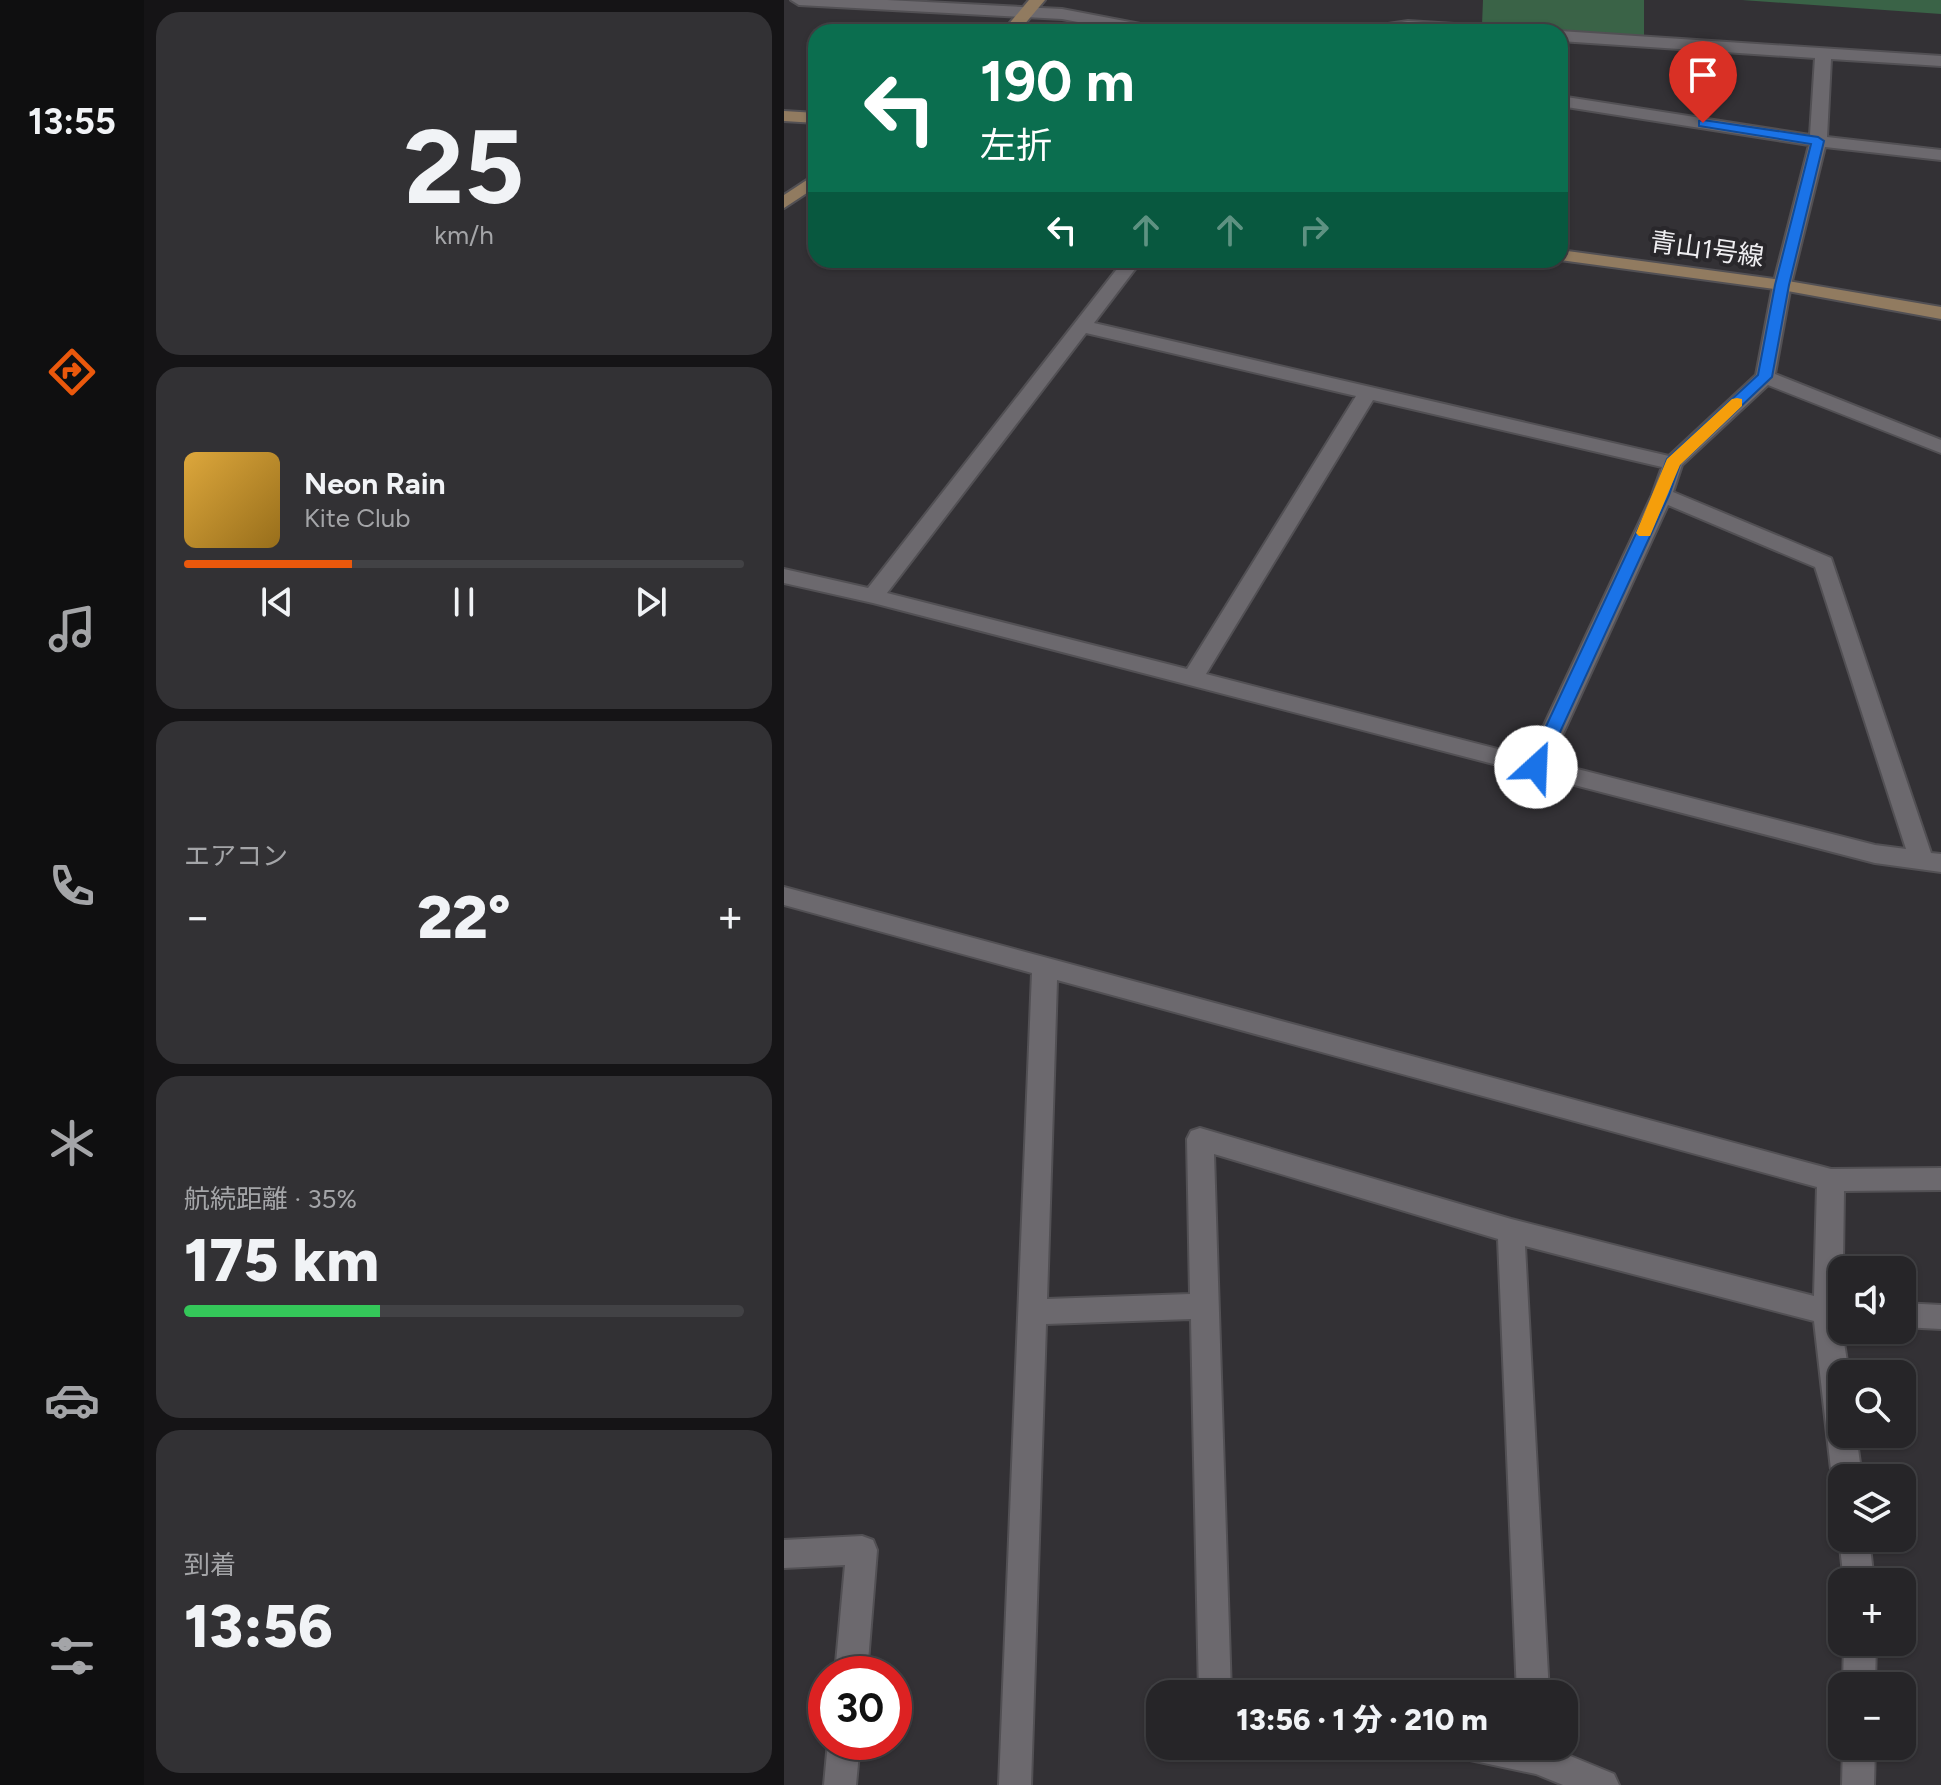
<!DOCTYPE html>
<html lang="ja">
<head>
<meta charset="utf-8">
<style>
  body { margin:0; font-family:Figtree,"Noto Sans JP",sans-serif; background:#323134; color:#f1f3f6; height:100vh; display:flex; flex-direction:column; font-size:30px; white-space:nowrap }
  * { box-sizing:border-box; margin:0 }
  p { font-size:26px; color:#a4a5a8 }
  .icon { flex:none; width:44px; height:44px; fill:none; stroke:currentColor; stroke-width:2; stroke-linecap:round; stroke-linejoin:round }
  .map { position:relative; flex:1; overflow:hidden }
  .details { display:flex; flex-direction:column; gap:12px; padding:12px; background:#151416; width:640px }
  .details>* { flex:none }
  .hud { position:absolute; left:24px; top:24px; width:760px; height:244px; border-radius:24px; box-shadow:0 2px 6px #0004,0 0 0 2px #424245; background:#0b6e4f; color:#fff; overflow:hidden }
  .controls { position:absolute; left:1044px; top:1256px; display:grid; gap:16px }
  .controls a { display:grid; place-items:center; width:88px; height:88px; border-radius:16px; background:#262528; box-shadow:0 2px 6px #0004,0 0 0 2px #424245; font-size:40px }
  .speed { position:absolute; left:24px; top:1656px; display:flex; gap:16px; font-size:40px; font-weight:700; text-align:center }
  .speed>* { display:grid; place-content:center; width:104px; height:104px; border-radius:50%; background:#262528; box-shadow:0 2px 6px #0004,0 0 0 2px #424245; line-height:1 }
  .speed .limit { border:12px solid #d22; background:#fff; color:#111 }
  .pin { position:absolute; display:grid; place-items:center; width:68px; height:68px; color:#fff; margin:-82px -34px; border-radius:50% 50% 50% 0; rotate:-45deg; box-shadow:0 0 8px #0007 }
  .pin .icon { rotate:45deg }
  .me { position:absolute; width:88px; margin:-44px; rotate:25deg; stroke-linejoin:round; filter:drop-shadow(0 0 6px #0008) }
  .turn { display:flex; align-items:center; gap:28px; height:168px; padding:0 40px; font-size:36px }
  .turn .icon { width:104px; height:104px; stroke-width:2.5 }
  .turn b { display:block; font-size:56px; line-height:68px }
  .lanes { display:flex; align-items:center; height:76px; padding:0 40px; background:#0003; justify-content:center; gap:40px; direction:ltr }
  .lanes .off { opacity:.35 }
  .big { font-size:60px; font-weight:800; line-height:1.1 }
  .details .tile { flex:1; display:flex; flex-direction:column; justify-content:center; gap:12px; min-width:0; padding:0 28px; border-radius:24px; background:#323134 }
  .details .dial { align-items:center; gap:0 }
  .dial b { font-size:104px; line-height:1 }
  .song { display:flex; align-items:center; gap:24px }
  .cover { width:96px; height:96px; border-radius:12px; background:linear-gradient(135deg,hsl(40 70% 55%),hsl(40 70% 35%)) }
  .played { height:8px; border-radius:4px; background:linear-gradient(90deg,#ea580c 30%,#424245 30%) }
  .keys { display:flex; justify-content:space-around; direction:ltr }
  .heat { display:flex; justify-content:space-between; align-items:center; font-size:44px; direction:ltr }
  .charge { height:12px; border-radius:6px; background:linear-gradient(90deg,#34c759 35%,#424245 0) }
  .trip { position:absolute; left:362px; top:1680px; width:432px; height:80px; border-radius:24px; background:#262528; box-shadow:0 2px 6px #0004,0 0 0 2px #424245; font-weight:800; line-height:80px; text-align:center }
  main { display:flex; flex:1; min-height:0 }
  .tab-bar { display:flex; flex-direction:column; width:144px; justify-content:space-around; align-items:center; background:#0f0f10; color:#a4a5a8 }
  .tab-bar .icon { width:56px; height:56px }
  .tab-bar .on { color:#ea580c }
  .tab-bar b { font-size:36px; color:#f1f3f6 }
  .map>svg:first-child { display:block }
  .forest { fill:#3a6347 }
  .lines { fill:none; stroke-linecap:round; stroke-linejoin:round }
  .street-casing { stroke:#525054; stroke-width:4 }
  .secondary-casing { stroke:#525054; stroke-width:4 }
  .street { fill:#6c696e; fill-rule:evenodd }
  .secondary { fill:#917b60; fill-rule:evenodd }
  .route { fill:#1a73e8; stroke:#114b97; stroke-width:2 }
  .slow { fill:#f59e0b }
  .labels { text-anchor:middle; stroke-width:8; stroke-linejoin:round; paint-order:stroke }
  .far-street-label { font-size:26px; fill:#efeef1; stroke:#29272b }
</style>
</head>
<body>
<main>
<nav class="tab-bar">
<b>13:55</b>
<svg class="icon on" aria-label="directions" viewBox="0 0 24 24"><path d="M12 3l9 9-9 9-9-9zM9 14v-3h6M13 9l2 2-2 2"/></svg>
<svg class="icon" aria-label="music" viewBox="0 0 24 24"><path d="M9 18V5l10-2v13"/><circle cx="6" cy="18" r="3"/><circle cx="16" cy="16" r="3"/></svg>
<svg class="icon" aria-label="phone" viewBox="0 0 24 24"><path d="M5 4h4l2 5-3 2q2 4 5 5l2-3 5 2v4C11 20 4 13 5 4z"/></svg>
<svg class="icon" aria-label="climate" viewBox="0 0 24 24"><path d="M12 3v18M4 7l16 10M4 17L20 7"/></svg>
<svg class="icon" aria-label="car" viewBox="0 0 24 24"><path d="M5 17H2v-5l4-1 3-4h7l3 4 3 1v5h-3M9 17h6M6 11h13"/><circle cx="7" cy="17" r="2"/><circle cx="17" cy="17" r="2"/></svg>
<svg class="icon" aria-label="filters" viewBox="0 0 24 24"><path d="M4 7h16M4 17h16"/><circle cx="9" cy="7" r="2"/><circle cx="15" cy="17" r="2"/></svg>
</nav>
<section class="details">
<div class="tile dial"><b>25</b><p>km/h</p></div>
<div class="tile">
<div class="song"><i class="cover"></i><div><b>Neon Rain</b><p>Kite Club</p></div></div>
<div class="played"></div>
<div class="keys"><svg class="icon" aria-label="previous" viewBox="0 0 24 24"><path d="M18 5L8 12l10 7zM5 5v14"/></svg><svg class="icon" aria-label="pause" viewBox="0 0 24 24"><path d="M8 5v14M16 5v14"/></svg><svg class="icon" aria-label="next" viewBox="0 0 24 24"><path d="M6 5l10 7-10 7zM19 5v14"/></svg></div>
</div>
<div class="tile"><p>エアコン</p>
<div class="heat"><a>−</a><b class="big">22°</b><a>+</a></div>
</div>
<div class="tile"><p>航続距離 · 35%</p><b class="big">175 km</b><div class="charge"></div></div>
<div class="tile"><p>到着</p><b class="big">13:56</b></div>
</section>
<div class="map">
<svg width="1157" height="1785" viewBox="0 0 1157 1785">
  <rect width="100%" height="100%" fill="#333135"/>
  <path class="forest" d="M699,0H860V37L698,25Z
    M958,0H1157V14Z"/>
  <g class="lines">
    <defs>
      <path id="street" d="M7,0H103L278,9L372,27L380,32H347L278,19L15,5Z
        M624,21L717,27L725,32H576L584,27Z
        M776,31L1157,56V66L1047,59L1043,137L1157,150V160L1041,147L1007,285L991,374L1157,440V453L984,385L898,465L889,492L1047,558L1147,853L1157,854V872L1091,863L89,603L0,583V569L84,588L340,260H358L310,323L885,456L972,375L989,285L1025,145L776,106V96L1026,135L1031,58L776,41V32H773ZM302,333L572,396L403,669L103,593ZM589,400L878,467L868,495L745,757L422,674ZM884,505L1031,567L1122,849L1091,845L766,762Z
        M0,887L1047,1169L1157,1168V1190L1060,1191L1058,1330L1065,1374H1058V1434H1072L1078,1478H1058V1490L1053,1488L1048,1478L1030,1321L741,1246L765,1694H733L714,1239L430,1154L447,1694H415L407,1319L262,1324L247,1785H215L248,973L0,905ZM273,980L1033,1187L1030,1296L727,1219L416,1128L407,1131L403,1139L406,1294L263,1299Z
        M1118,1303L1157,1305V1329L1118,1327Z
        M1058,1531V1538H1085L1090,1582H1060L1055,1538Z
        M78,1536L89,1540L93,1550L83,1674H51L61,1565L0,1568V1540Z
        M1060,1642H1092L1091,1686H1059Z
        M44,1742H76L72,1785H40Z
        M667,1746H762L830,1774L835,1785H779L752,1774L672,1757Z
        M1059,1746H1091L1090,1785H1058Z"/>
      <path id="secondary" d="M245,0H261L234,32H218Z
        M0,111L32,113V123L0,121Z
        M32,174V187L0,208V195Z
        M776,250L998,280L1157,307V319L998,290L776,260Z"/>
    </defs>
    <use href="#street" class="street-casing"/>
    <use href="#secondary" class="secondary-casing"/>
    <use href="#street" class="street"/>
    <use href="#secondary" class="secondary"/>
  </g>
  <path class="route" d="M919,120L1034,137L1040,141L1005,285L988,377L896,464L885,495L760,767L752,773L743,767L870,495L883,459L974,375L991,285L1027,144L915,126V121Z"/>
  <path class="slow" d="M953,398L958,399V406L896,465L866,536H855L852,533L883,459L948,399Z"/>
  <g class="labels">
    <g class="far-street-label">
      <text transform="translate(923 249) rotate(8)" y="9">青山1号線</text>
    </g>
  </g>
</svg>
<div class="controls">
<a><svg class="icon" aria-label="sound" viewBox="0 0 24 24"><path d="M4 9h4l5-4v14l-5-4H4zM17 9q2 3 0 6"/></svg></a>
<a><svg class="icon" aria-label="search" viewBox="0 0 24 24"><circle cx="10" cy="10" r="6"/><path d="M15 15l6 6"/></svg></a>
<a><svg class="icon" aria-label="layers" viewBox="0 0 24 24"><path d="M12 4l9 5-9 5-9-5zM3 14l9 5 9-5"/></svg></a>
<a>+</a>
<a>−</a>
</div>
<div class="speed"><div class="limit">30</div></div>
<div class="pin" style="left:919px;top:123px;background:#d93025"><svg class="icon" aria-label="arrive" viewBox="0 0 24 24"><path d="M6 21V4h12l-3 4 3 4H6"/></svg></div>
<svg class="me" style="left:752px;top:767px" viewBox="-20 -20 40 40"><circle r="19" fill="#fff"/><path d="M0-13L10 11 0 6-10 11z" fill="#1a73e8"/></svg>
<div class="trip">13:56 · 1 分 · 210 m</div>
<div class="hud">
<div class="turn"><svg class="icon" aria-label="left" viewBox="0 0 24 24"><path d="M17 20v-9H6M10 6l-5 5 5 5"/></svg><div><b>190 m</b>左折</div></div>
<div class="lanes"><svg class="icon" aria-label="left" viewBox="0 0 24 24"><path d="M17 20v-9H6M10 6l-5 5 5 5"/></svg><svg class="icon off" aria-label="ahead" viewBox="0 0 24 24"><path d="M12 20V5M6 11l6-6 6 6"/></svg><svg class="icon off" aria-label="ahead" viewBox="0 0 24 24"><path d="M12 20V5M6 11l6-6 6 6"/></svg><svg class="icon off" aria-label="right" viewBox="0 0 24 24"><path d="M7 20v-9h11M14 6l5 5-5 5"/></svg></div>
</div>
</div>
</main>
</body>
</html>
